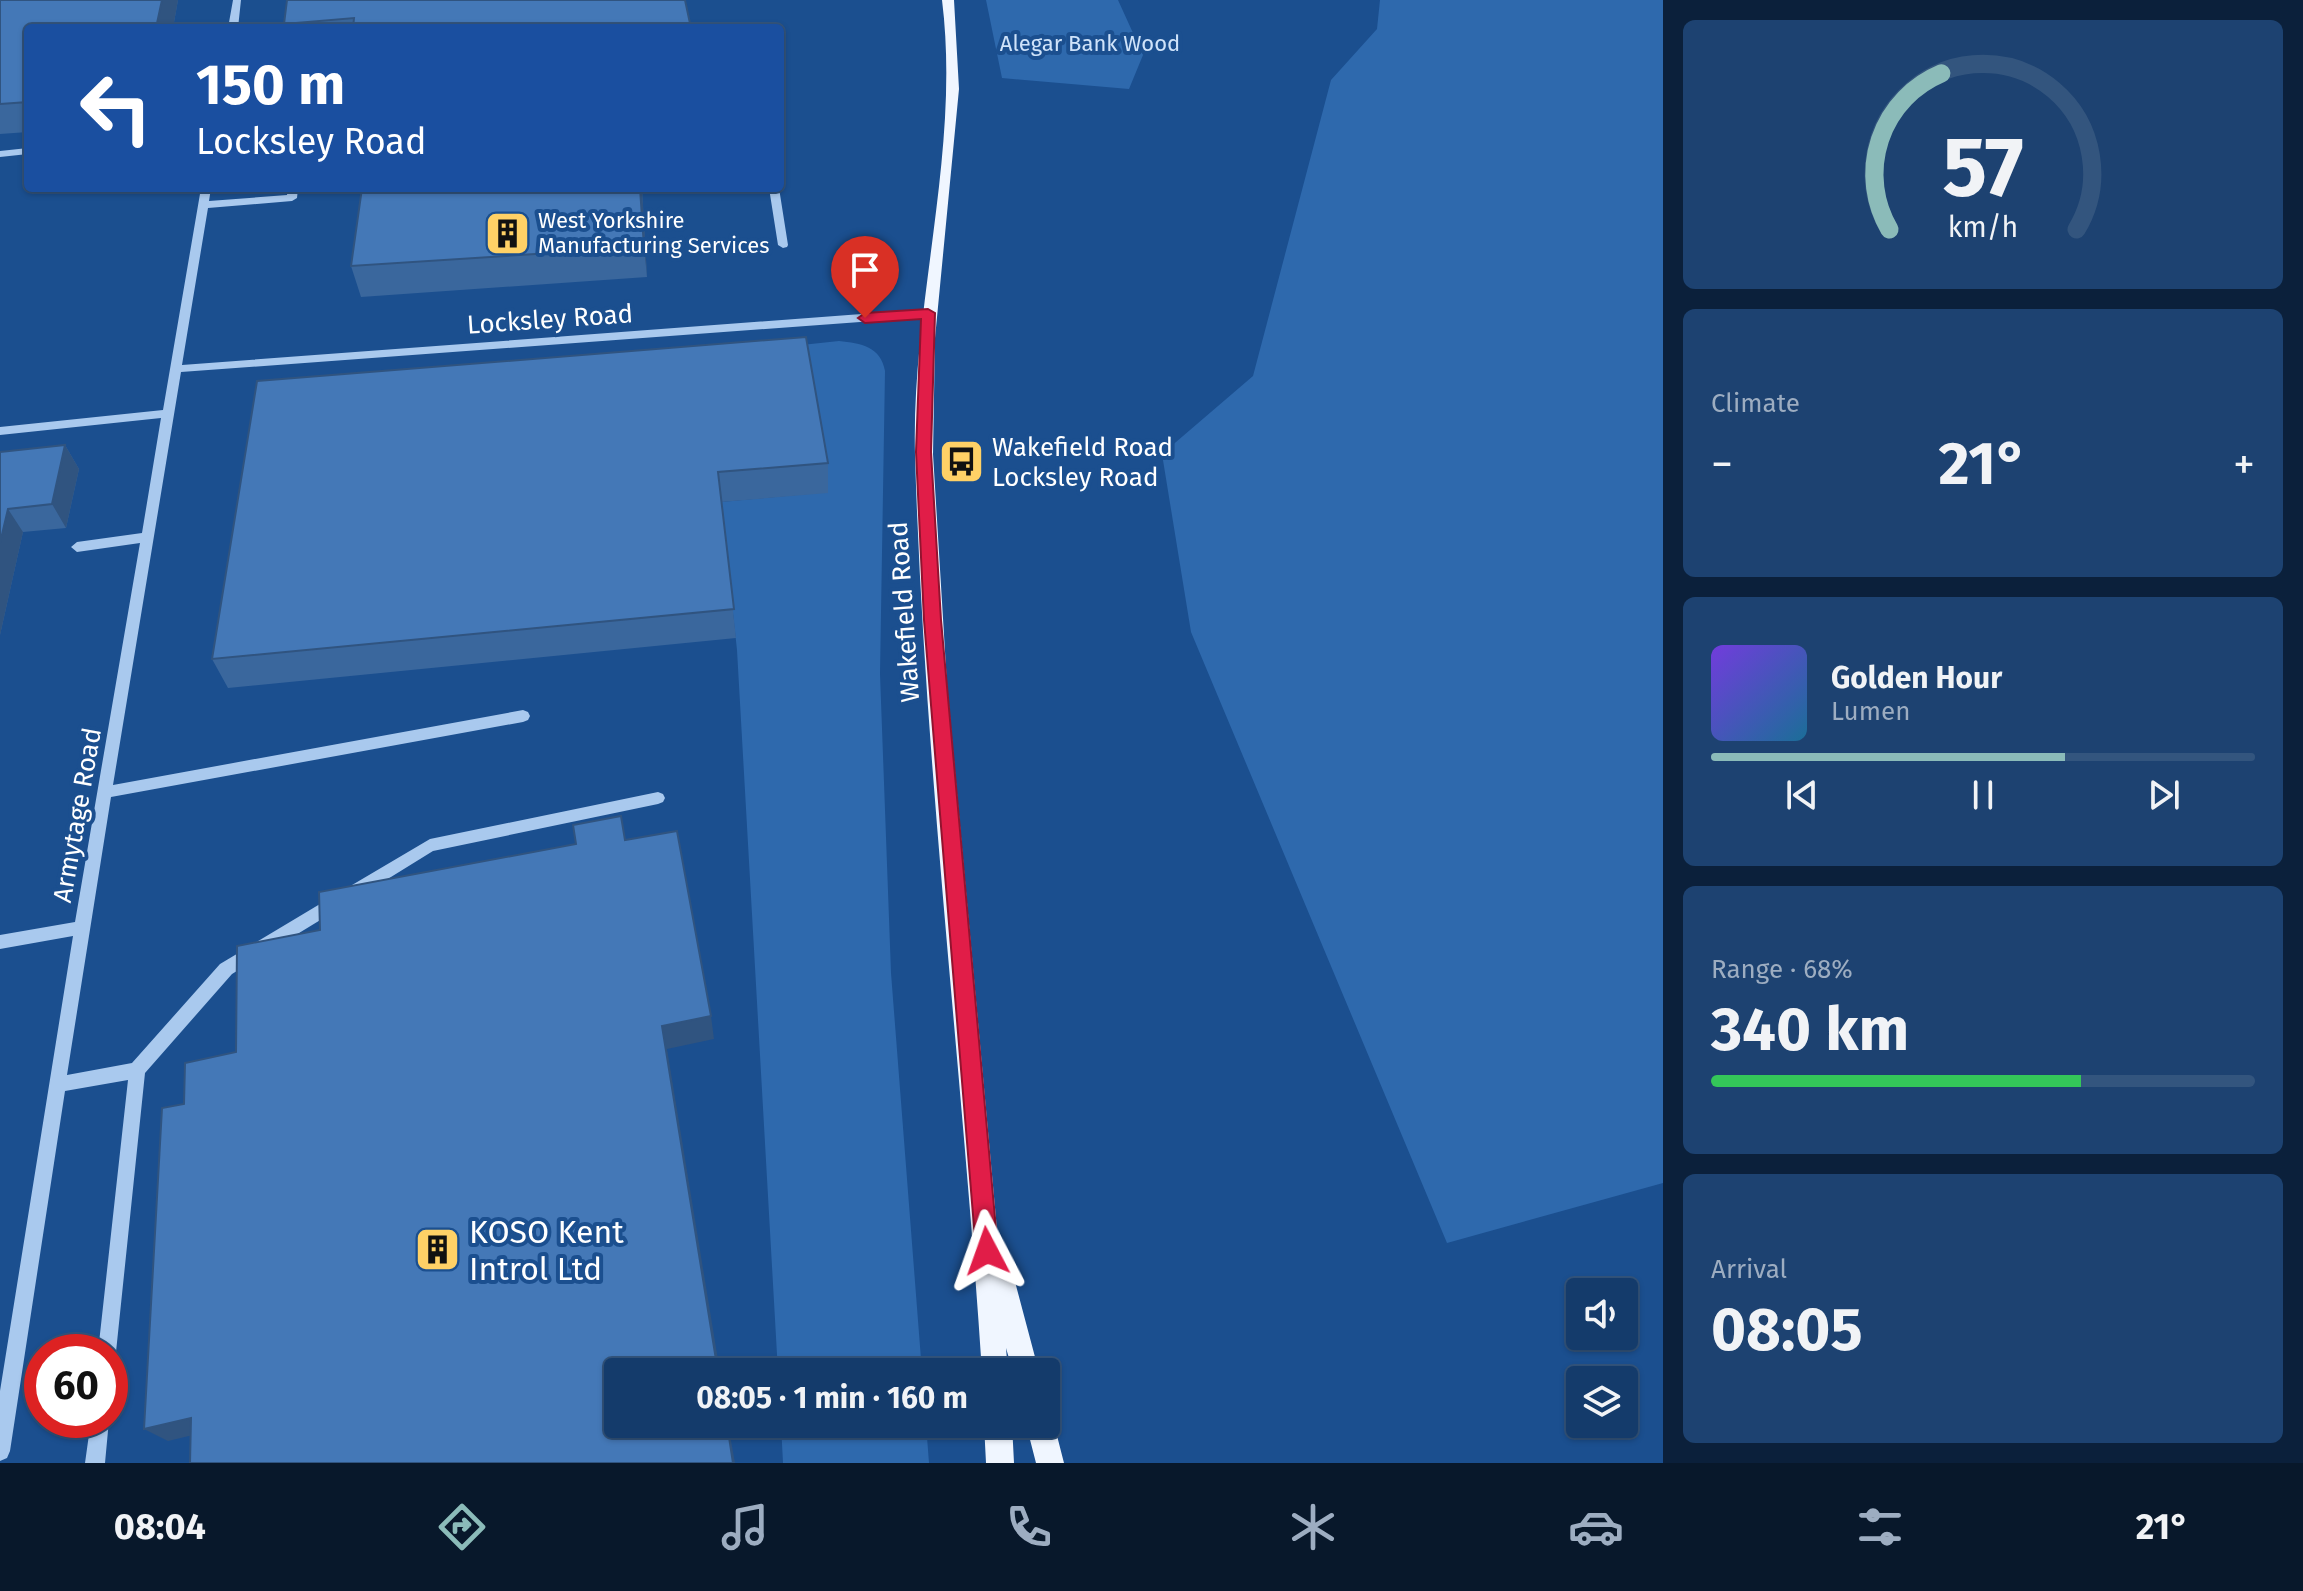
<!DOCTYPE html>
<html lang="en">
<head>
<meta charset="utf-8">
<style>
  body { margin:0; font-family:"Fira Sans",sans-serif; background:#1d4271; color:#f1f3f6; height:100vh; display:flex; flex-direction:column; font-size:30px; white-space:nowrap }
  * { box-sizing:border-box; margin:0 }
  p { font-size:26px; color:#9dadc1 }
  .icon { flex:none; width:44px; height:44px; fill:none; stroke:currentColor; stroke-width:2; stroke-linecap:round; stroke-linejoin:round }
  .map { position:relative; flex:1; overflow:hidden }
  .details { display:flex; flex-direction:column; gap:20px; padding:20px; background:#0b203b; width:640px }
  .details>* { flex:none }
  .hud { position:absolute; left:24px; top:24px; width:760px; height:168px; border-radius:8px; box-shadow:0 2px 6px #0004,0 0 0 2px #33557e; background:#1a4fa0; color:#fff; overflow:hidden }
  .controls { position:absolute; left:1566px; top:1278px; display:grid; gap:16px }
  .controls a { display:grid; place-items:center; width:72px; height:72px; border-radius:8px; background:#143b6b; box-shadow:0 2px 6px #0004,0 0 0 2px #33557e; font-size:40px }
  .speed { position:absolute; left:24px; top:1334px; display:flex; gap:16px; font-size:40px; font-weight:700; text-align:center }
  .speed>* { display:grid; place-content:center; width:104px; height:104px; border-radius:50%; background:#143b6b; box-shadow:0 2px 6px #0004,0 0 0 2px #33557e; line-height:1 }
  .speed .limit { border:12px solid #d22; background:#fff; color:#111 }
  .pin { position:absolute; display:grid; place-items:center; width:68px; height:68px; color:#fff; margin:-82px -34px; border-radius:50% 50% 50% 0; rotate:-45deg; box-shadow:0 0 8px #0007 }
  .pin .icon { rotate:45deg }
  .me { position:absolute; width:88px; margin:-44px; rotate:356deg; stroke-linejoin:round; filter:drop-shadow(0 0 6px #0008) }
  .turn { display:flex; align-items:center; gap:28px; height:168px; padding:0 40px; font-size:36px }
  .turn .icon { width:104px; height:104px; stroke-width:2.5 }
  .turn b { display:block; font-size:56px; line-height:68px }
  .big { font-size:60px; font-weight:700; line-height:1.1 }
  .details .tile { flex:1; display:flex; flex-direction:column; justify-content:center; gap:12px; min-width:0; padding:0 28px; border-radius:12px; background:#1d4271 }
  .details .dial { align-items:center; gap:0 }
  .dial svg { height:208px; overflow:visible; fill:none; stroke:#33557e; stroke-width:7; stroke-linecap:round; text-anchor:middle }
  .dial text { fill:#f1f3f6; stroke:none }
  .song { display:flex; align-items:center; gap:24px }
  .cover { width:96px; height:96px; border-radius:12px; background:linear-gradient(135deg,hsl(260 70% 55%),hsl(200 70% 35%)) }
  .played { height:8px; border-radius:4px; background:linear-gradient(90deg,#8bbbb9 65%,#33557e 65%) }
  .keys { display:flex; justify-content:space-around; direction:ltr }
  .heat { display:flex; justify-content:space-between; align-items:center; font-size:44px; direction:ltr }
  .charge { height:12px; border-radius:6px; background:linear-gradient(90deg,#34c759 68%,#33557e 0) }
  .trip { position:absolute; left:604px; top:1358px; width:456px; height:80px; border-radius:8px; background:#143b6b; box-shadow:0 2px 6px #0004,0 0 0 2px #33557e; font-weight:700; line-height:80px; text-align:center }
  .menu { display:flex; height:128px; justify-content:space-around; align-items:center; background:#08182b; color:#9dadc1 }
  .menu .icon { width:56px; height:56px }
  .menu .active { color:#8bbbb9 }
  .menu b { font-size:36px; color:#f1f3f6 }
  main { display:flex; flex:1; min-height:0 }
  .map>svg:first-child { display:block }
  .green { fill:#2e69ad }
  .lines { fill:none; stroke-linecap:round; stroke-linejoin:round }
  .minor { fill:#a9c9ee; fill-rule:evenodd }
  .major { fill:#f0f6ff; fill-rule:evenodd }
  .wall { fill:#3a679d }
  .shaded-wall { fill:#305480 }
  .building { fill:#4478b7; stroke:#305480; stroke-width:2 }
  .route { fill:#e11d48; stroke:#92132f; stroke-width:2 }
  .labels { text-anchor:middle; stroke-width:8; stroke-linejoin:round; paint-order:stroke }
  .far-park-label { font-size:22px; fill:#cfe3fa; stroke:#1b4f8f }
  .far-poi-label { font-size:22px; fill:#fff; stroke:#1b4f8f; text-anchor:start }
  .street-label { font-size:26px; fill:#fff; stroke:#1b4f8f }
  .poi-label { font-size:26px; fill:#fff; stroke:#1b4f8f; text-anchor:start }
  .near-poi-label { font-size:32px; fill:#fff; stroke:#1b4f8f; text-anchor:start }
</style>
</head>
<body>
<main>
<div class="map">
<svg width="1663" height="1463" viewBox="0 0 1663 1463">
  <rect width="100%" height="100%" fill="#1b4f8f"/>
  <path class="green" d="M986,0H1118L1143,55L1129,89L1002,78Z
    M1380,0H1663V1183L1447,1243L1191,632L1162,454L1253,376L1331,80L1377,29Z
    M839,341C861,343 881,347 885,371L880,674L891,973L922,1372H778L737,650L721,502L828,492L736,352Z
    M781,1424H926L929,1463H783Z"/>
  <g class="lines">
    <path class="minor" d="M233,0H241L238,28H228Z
      M28,148V154L0,157V151Z
      M201,188H211L209,201L287,195L288,188H298L297,198L292,201L208,208L182,365L928,309L934,313L928,317L181,372L113,785L523,710L528,712L530,716L528,720L523,722L111,797L67,1075L132,1063L220,964L330,898L335,896L340,898L343,903L340,908L232,974L145,1073L116,1352L114,1359L110,1360V1352H98L128,1080L65,1091L10,1451L7,1458L0,1461V1391L73,936L0,949V935L75,922L140,543L77,552L71,547L77,542L142,533L161,418L0,435V427L163,410Z
      M769,188H779L788,245L787,247L783,248L778,245Z
      M658,792L663,794L665,798L663,802L658,804L433,851L357,898L352,900L347,898L344,893L347,888L430,839Z
      M91,1420H109L105,1463H85Z"/>
    <path class="major" d="M942,0H954L959,89L935,338L933,454L947,684L999,1251L1006,1254L1010,1263L1039,1372H1013L1006,1348L1008,1372H982C962,1066 924,761 915,455C911,303 961,151 942,0Z
      M1046,1413L1054,1424L1064,1463H1036L1026,1424H1046Z
      M984,1424H1012L1014,1463H986Z"/>
  </g>
  <path class="wall" d="M0,0H178L173,28H28V132L0,134Z
    M287,0L691,28H285L284,24Z
    M642,188L647,277L361,297L351,266Z
    M257,381L828,463V493L721,502L736,638L228,688L212,659Z
    M65,445L79,469L66,528L23,532L0,635V452Z"/>
  <path class="shaded-wall" d="M162,0H178L173,28H156Z
    M640,188H642L647,277L644,247Z
    M65,445L79,469L66,528L52,504Z
    M8,509L23,532L0,635V543Z
    M711,1016L714,1039L667,1049L720,1372H718L662,1026Z
    M191,1418L214,1430L168,1441L144,1429Z
    M727,1424H728L735,1463H733Z"/>
  <path class="building" d="M0,0H162L156,28H28V102L0,104Z
    M287,0H685L691,28H353L354,18L284,24Z
    M362,188H640L644,247L351,266Z
    M806,337L828,463L718,472L734,609L212,659L257,381Z
    M65,445L52,504L8,509L0,543V452Z
    M621,816L625,840L677,831L711,1016L662,1026L718,1372H618V1424H727L733,1463H190L191,1418L144,1429L162,1108L184,1104L185,1063L236,1052L237,946L320,930L319,892L576,844L573,825Z"/>
  <path class="route" d="M928,309L935,313L931,452L941,620L998,1251L995,1259L987,1262L979,1259L976,1251L924,620L916,452L921,319L865,323L858,318L865,313Z"/>
  <defs>
    <symbol id="building-square" viewBox="-11 -11 22 22"><rect x="-9" y="-9" width="18" height="18" rx="4" fill="#ffd166" stroke="#1b4f8f"/><path d="M-4-6H4V6H1V3H-1V6H-4ZM-2.5-4.3h1.7v1.8h-1.7ZM.8-4.3h1.7v1.8H.8ZM-2.5-1h1.7V.8h-1.7ZM.8-1h1.7V.8H.8Z" fill="#111"/></symbol>
    <symbol id="bus-square" viewBox="-11 -11 22 22"><rect x="-9" y="-9" width="18" height="18" rx="4" fill="#ffd166" stroke="#1b4f8f"/><path d="M-5-6H5V4H4V6H2V4H-2V6H-4V4H-5ZM-3.5-4V0h7V-4ZM-3.5 1.2v1.5H-2V1.2ZM2 1.2v1.5H3.5V1.2Z" fill="#111"/></symbol>
  </defs>
  <g fill-rule="evenodd">
    <use href="#building-square" x="482" y="208" width="51" height="51"/>
    <use href="#bus-square" x="936" y="436" width="51" height="51"/>
    <use href="#building-square" x="412" y="1224" width="51" height="51"/>
  </g>
  <g class="labels">
    <g class="far-park-label">
      <text x="1090" y="51">Alegar Bank Wood</text>
    </g>
    <g class="far-poi-label">
      <text x="538" y="228">West Yorkshire<tspan x="538" dy="25">Manufacturing Services</tspan></text>
    </g>
    <g class="street-label">
      <text transform="translate(550 319) rotate(-4)" y="9">Locksley Road</text>
      <text transform="translate(904 612) rotate(-94)" y="9">Wakefield Road</text>
      <text transform="translate(77 815) rotate(-80)" y="9">Armytage Road</text>
    </g>
    <g class="poi-label">
      <text x="992" y="456">Wakefield Road<tspan x="992" dy="30">Locksley Road</tspan></text>
    </g>
    <g class="near-poi-label">
      <text x="469" y="1243">KOSO Kent<tspan x="469" dy="37">Introl Ltd</tspan></text>
    </g>
  </g>
</svg>
<div class="controls">
<a><svg class="icon" aria-label="sound" viewBox="0 0 24 24"><path d="M4 9h4l5-4v14l-5-4H4zM17 9q2 3 0 6"/></svg></a>
<a><svg class="icon" aria-label="layers" viewBox="0 0 24 24"><path d="M12 4l9 5-9 5-9-5zM3 14l9 5 9-5"/></svg></a>
</div>
<div class="speed"><div class="limit">60</div></div>
<div class="pin" style="left:865px;top:318px;background:#d93025"><svg class="icon" aria-label="arrive" viewBox="0 0 24 24"><path d="M6 21V4h12l-3 4 3 4H6"/></svg></div>
<svg class="me" style="left:987px;top:1251px" viewBox="-20 -20 40 40"><path d="M0-17L14 15 0 8-14 15z" fill="#e11d48" stroke="#fff" stroke-width="4"/></svg>
<div class="trip">08:05 · 1 min · 160 m</div>
<div class="hud">
<div class="turn"><svg class="icon" aria-label="left" viewBox="0 0 24 24"><path d="M17 20v-9H6M10 6l-5 5 5 5"/></svg><div><b>150 m</b>Locksley Road</div></div>
</div>
</div>
<section class="details">
<div class="tile dial"><svg viewBox="0 0 100 80">
<path d="M14 69A42 42 0 1 1 86 69"/>
<path d="M14 69A42 42 0 0 1 34 9" stroke="#8bbbb9"/>
<text x="50" y="56" font-size="32" font-weight="700">57</text>
<text x="50" y="72" font-size="11">km/h</text>
</svg></div>
<div class="tile"><p>Climate</p>
<div class="heat"><a>−</a><b class="big">21°</b><a>+</a></div>
</div>
<div class="tile">
<div class="song"><i class="cover"></i><div><b>Golden Hour</b><p>Lumen</p></div></div>
<div class="played"></div>
<div class="keys"><svg class="icon" aria-label="previous" viewBox="0 0 24 24"><path d="M18 5L8 12l10 7zM5 5v14"/></svg><svg class="icon" aria-label="pause" viewBox="0 0 24 24"><path d="M8 5v14M16 5v14"/></svg><svg class="icon" aria-label="next" viewBox="0 0 24 24"><path d="M6 5l10 7-10 7zM19 5v14"/></svg></div>
</div>
<div class="tile"><p>Range · 68%</p><b class="big">340 km</b><div class="charge"></div></div>
<div class="tile"><p>Arrival</p><b class="big">08:05</b></div>
</section>
</main>
<nav class="menu">
<b>08:04</b>
<svg class="icon active" aria-label="directions" viewBox="0 0 24 24"><path d="M12 3l9 9-9 9-9-9zM9 14v-3h6M13 9l2 2-2 2"/></svg>
<svg class="icon" aria-label="music" viewBox="0 0 24 24"><path d="M9 18V5l10-2v13"/><circle cx="6" cy="18" r="3"/><circle cx="16" cy="16" r="3"/></svg>
<svg class="icon" aria-label="phone" viewBox="0 0 24 24"><path d="M5 4h4l2 5-3 2q2 4 5 5l2-3 5 2v4C11 20 4 13 5 4z"/></svg>
<svg class="icon" aria-label="climate" viewBox="0 0 24 24"><path d="M12 3v18M4 7l16 10M4 17L20 7"/></svg>
<svg class="icon" aria-label="car" viewBox="0 0 24 24"><path d="M5 17H2v-5l4-1 3-4h7l3 4 3 1v5h-3M9 17h6M6 11h13"/><circle cx="7" cy="17" r="2"/><circle cx="17" cy="17" r="2"/></svg>
<svg class="icon" aria-label="filters" viewBox="0 0 24 24"><path d="M4 7h16M4 17h16"/><circle cx="9" cy="7" r="2"/><circle cx="15" cy="17" r="2"/></svg>
<b>21°</b>
</nav>
</body>
</html>
